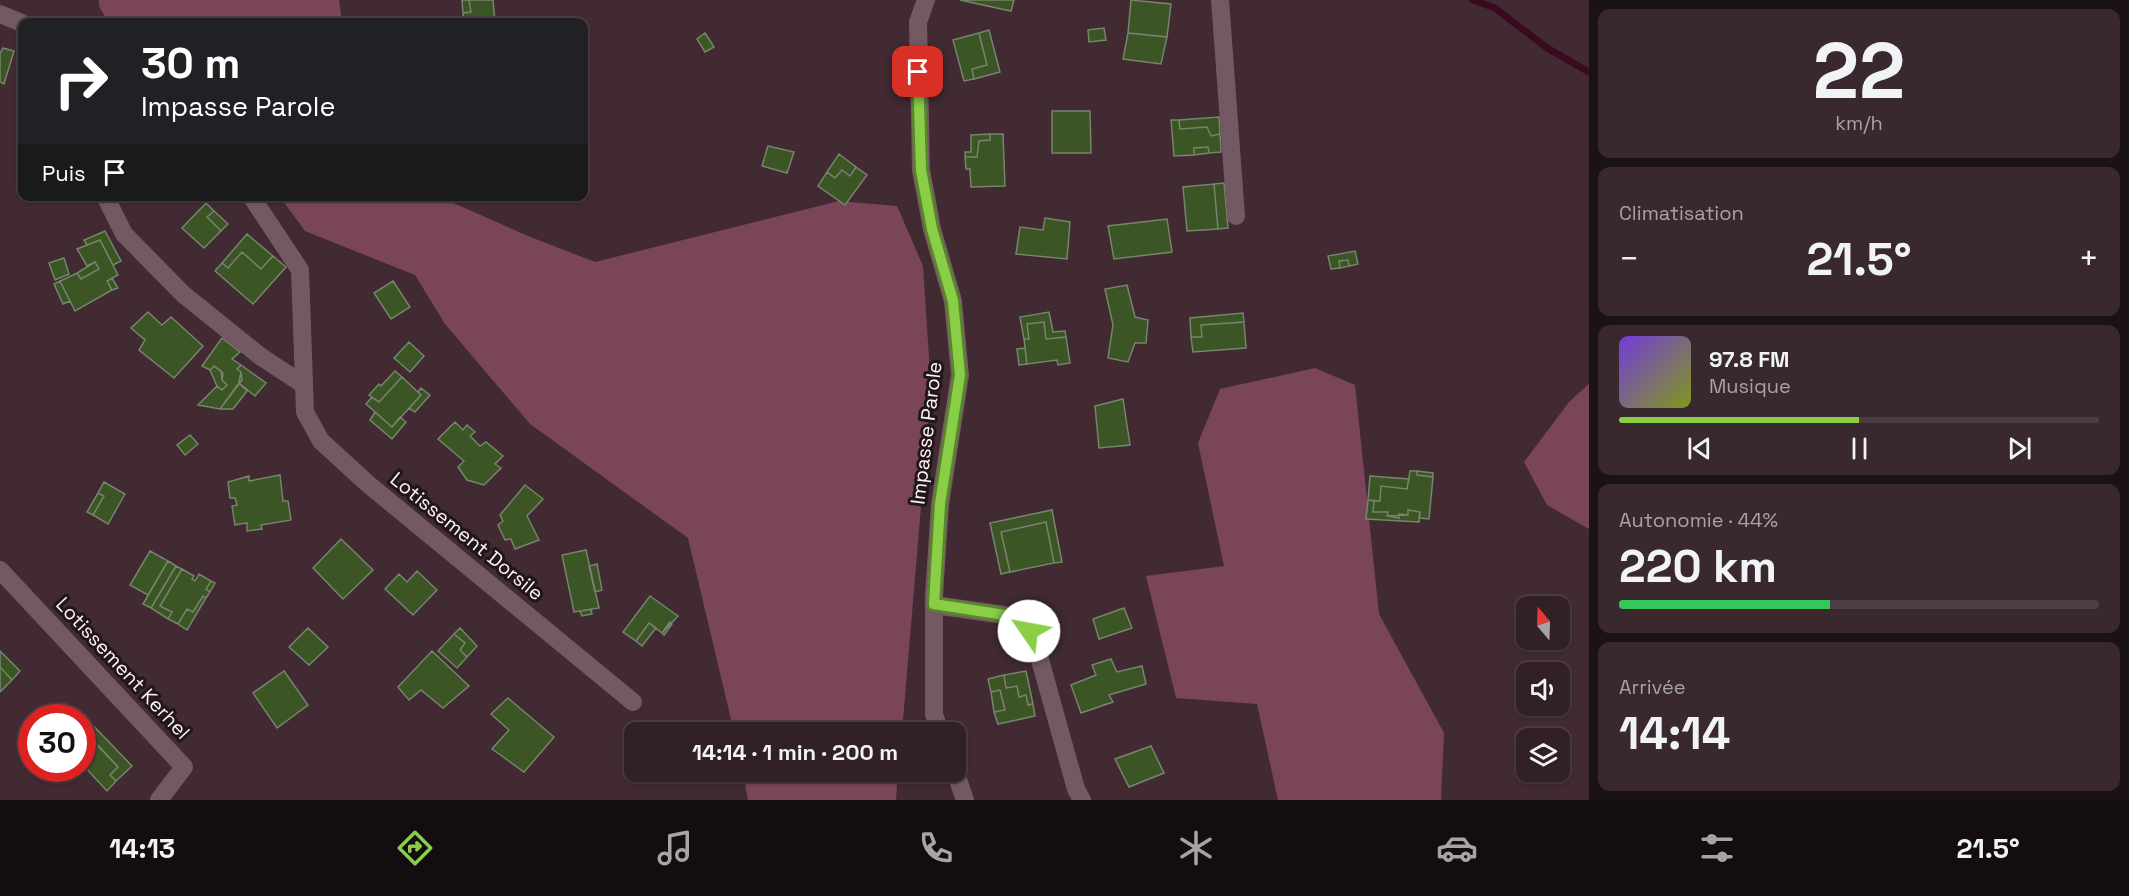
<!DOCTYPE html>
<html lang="fr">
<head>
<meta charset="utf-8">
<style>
  body { margin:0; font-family:"Space Grotesk",sans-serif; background:#39282e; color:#f1f3f6; height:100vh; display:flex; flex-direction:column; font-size:22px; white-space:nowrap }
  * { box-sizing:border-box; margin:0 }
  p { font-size:20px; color:#a8a3a7 }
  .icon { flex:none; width:33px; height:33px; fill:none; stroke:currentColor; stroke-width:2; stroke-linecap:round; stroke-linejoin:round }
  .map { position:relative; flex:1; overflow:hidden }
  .panel { display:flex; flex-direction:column; gap:9px; padding:9px; background:#1b1215; width:540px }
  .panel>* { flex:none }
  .hud { position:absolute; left:18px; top:18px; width:570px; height:183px; border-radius:12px; box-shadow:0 2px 4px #0004,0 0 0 2px #4c3e43; background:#202124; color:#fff; overflow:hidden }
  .needle { width:39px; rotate:341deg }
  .fabs { position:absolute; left:1516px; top:596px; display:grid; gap:12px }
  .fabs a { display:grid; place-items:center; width:54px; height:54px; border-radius:12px; background:#312026; box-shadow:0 2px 4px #0004,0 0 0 2px #4c3e43; font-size:30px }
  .speed { position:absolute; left:18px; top:704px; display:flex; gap:12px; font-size:30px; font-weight:700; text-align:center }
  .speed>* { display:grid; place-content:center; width:78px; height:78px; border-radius:50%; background:#312026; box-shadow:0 2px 4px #0004,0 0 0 2px #4c3e43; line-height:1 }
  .speed .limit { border:9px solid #d22; background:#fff; color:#111 }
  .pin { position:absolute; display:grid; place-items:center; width:51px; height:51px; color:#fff; margin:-26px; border-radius:12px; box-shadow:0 3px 9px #0006 }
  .me { position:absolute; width:66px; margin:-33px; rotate:303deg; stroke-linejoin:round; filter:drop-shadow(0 0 4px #0008) }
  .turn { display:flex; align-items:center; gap:21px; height:126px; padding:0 24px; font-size:27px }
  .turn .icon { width:78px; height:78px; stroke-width:2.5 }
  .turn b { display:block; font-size:42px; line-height:51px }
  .then { display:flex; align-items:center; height:57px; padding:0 24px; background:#0003; gap:12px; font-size:22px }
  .big { font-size:45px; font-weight:700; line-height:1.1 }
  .panel .tile { flex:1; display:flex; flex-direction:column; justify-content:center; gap:9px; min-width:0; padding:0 21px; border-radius:12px; background:#39282e }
  .panel .dial { align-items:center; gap:0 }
  .dial b { font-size:78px; line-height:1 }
  .song { display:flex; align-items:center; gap:18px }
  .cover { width:72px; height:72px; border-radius:9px; background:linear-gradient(135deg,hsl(260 70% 55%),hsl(70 70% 35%)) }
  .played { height:6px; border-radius:3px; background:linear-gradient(90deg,#8ace47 50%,#4c3e43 50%) }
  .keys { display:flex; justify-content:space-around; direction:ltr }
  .heat { display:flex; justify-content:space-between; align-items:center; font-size:33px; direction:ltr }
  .charge { height:9px; border-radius:4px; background:linear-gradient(90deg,#34c759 44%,#4c3e43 0) }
  .trip { position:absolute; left:624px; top:722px; width:342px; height:60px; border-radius:12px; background:#312026; box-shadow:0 2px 4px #0004,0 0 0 2px #4c3e43; font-weight:700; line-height:60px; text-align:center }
  .tabs { display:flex; height:96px; justify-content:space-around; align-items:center; background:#140d0f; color:#a8a3a7 }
  .tabs .icon { width:42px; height:42px }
  .tabs .selected { color:#8ace47 }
  .tabs b { font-size:27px; color:#f1f3f6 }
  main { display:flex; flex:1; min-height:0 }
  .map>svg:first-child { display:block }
  .forest { fill:#7b4559 }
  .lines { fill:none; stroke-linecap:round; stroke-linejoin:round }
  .stream { stroke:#3a0a20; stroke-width:7 }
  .building { fill:#3b5525; stroke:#77846e; stroke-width:1.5 }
  .street { stroke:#735a62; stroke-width:18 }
  .route-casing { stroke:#5a862e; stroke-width:15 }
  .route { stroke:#8ace47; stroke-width:10 }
  .labels { text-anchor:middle; stroke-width:6; stroke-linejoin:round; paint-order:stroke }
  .street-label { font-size:20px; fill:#fef1f5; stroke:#21161a }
</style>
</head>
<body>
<main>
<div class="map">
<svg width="1589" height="800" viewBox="0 0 1589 800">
  <rect width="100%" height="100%" fill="#412a32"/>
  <path class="forest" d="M99,0H339L342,22H108L99,6Z
    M280,197H440L528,236L595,262L839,201L897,206L923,266L931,388L902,732H734L688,538L530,424L445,324L415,275L305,231Z
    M1315,368L1355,385L1379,614L1444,733L1441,800H1278L1257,704L1176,698L1146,576L1224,566L1198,443L1220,389Z
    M1589,384V529L1547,505L1524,462L1569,402Z
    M743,771H898L896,800H748Z"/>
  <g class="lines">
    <path class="stream" d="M1473,0L1495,8L1547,48L1589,72"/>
  </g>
  <path class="building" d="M462,0H469L471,12L463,13Z
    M469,0H493L495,22H464L463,13L471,12Z
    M960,0H1014L1011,11Z
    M1131,0L1171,4L1167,37L1128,33Z
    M1104,28L1106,40L1089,42L1088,30Z
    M989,30L1000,72L974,79L972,69L987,65L979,33Z
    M705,33L714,47L705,52L697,39Z
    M979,33L987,65L972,69L974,79L964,81L953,40Z
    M1128,33L1167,37L1161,64L1123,59Z
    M3,48L14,51L4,84L0,82V54Z
    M1052,111H1090L1091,153H1052Z
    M1219,117L1220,134L1211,136L1207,127L1180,129L1179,120Z
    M1171,120H1179L1180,129L1207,127L1211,136L1220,134L1221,152L1209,153L1208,147L1194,148V155L1174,156Z
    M990,134H1003L1005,186L971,187L970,169H966L965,157H977L979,141L990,140Z
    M990,134V140L979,141L977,157H965V152H971V135Z
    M768,146L794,152L787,173L762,166Z
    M1208,147L1209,153L1194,155V148Z
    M839,154L856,167L850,176L842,170L835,178L827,172Z
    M856,167L867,175L845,205L818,186L827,172L835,178L842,170L850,176Z
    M1224,183L1228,228L1218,229L1214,184Z
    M1214,184L1218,229L1187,231L1183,187Z
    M206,203L214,211L207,217L221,231L204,248L182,228Z
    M214,211L228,224L221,231L207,217Z
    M1045,218L1070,222L1067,259L1016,254L1020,227L1043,230Z
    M1167,219L1172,252L1114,259L1108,226Z
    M105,231L121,261L113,265L100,240L87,245L84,240Z
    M247,234L273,256L261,269L242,252L228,268L222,263Z
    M100,240L118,275L107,281L112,290L75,311L60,281L77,273L81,279L99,269L95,262L87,266L77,249Z
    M1355,251L1358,264L1349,266L1348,260L1339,261L1340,268L1331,269L1328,256Z
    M242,252L261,269L273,256L286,267L253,304L215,271L222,263L228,268Z
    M64,258L69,274L55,280L49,263Z
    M1348,260L1349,266L1340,268L1339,261Z
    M95,262L99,269L81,279L77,273Z
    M112,278L118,288L112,290L107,281Z
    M60,281L70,301L63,304L54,284Z
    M393,281L410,307L391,319L374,293Z
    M1127,285L1135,317L1148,320L1146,343H1135L1128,362L1108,358L1113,325L1105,289Z
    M148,312L162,325L171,317L203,346L174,378L139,350L145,340L131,328Z
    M1049,312L1053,332L1065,331L1066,337L1046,339L1044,322L1027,324L1029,339H1024L1020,317Z
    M1243,313L1244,322L1201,325L1202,337H1191L1190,318Z
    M1044,322L1046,339L1066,337L1070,363L1058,365L1057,360L1027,364L1024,339H1029L1027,324Z
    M1244,322L1246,348L1193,352L1191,337H1202L1201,325Z
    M222,338L240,352L232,359L241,365L237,369L241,372L242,380L220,409L198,405L217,386L222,390L227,385L222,380L221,371L214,366L210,370L202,366Z
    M409,342L424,356L410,372L394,358Z
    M1025,348L1027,364L1019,365L1017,349Z
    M241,365L266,383L255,396L239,383L241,372L237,369Z
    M214,366L223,373L222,380L227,385L222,390L217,386L210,370Z
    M395,371L402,377L379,402L369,395L379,384L381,386Z
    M402,377L421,395L392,427L366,404L372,397L379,402Z
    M239,383L247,391L233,409H220Z
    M421,388L430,395L415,412L409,408L421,395L418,392Z
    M1123,399L1130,445L1099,448L1095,406Z
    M375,412L392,427L400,417L406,422L392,439L370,420Z
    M455,422L463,430L467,425L475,432L470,436L480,446L486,442L503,456L495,464L501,468L484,485L467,480L458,467L464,461L438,439Z
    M190,435L198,444L185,455L177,445Z
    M1410,471H1417V475L1433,477L1429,519L1419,518L1420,512L1408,510V515L1399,514V518L1387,516L1388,512H1373L1374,501H1380L1381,486L1407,489Z
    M1417,471L1433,473V477L1417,475Z
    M280,475L283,501H288L291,520L261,525L262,529L247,531V523L235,525L232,506L237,505L235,498H230L228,482L249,476V481Z
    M1370,476L1409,479L1407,489L1381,486L1380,501L1368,500Z
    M104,482L125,494L108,524L93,515L104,496L98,493Z
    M525,485L543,499L527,516L539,540L515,549L511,539L505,540L498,525L503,521L500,515Z
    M98,493L104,496L93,515L87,512Z
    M1368,500L1374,501L1373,512H1388L1387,516L1408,515V510L1420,512L1419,522L1366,519Z
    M1052,510L1062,562L1054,563L1046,522L1001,532L1010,572L1001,574L990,523Z
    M1046,522L1054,563L1010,572L1001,532Z
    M341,539L373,570L343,599L313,568Z
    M586,550L599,608L574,612L562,555Z
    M150,551L168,561L148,595L130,585Z
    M168,561L176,566L151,608L143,604Z
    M597,564L602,590L595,592L589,566Z
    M176,566L182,569L160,606L172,612L168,619L151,608Z
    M182,569L194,576L192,579L195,581L199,574L211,581L206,589L210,592L206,598L203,596L193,612L187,609L178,624L168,619L172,612L160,606Z
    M417,571L437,590L413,615L385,589L399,574L407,582Z
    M211,581L215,583L210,592L206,589Z
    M203,596L206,598L187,630L178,624L187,609L193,612Z
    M650,596L678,616L662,633L649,623L636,641L623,632Z
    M1124,608L1132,628L1099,639L1093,619Z
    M591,609L592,614L582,616L580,611Z
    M670,622L672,624L664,635L662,633Z
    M649,623L656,628L642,646L636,641Z
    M308,628L328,647L309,665L289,647Z
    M460,628L477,646L467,657L460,650L465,643L454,634Z
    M454,634L465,643L460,650L467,657L457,668L438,651Z
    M0,651L20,671L12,680L0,667Z
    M432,651L469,686L443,708L421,690L409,700L398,687Z
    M1111,659L1117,672L1142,666L1146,684L1109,695L1113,702L1081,713L1071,685L1096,675L1092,665Z
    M0,667L12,680L0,692Z
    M284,671L308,705L277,728L253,693Z
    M1026,671L1033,704L1028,705L1026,695L1019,697L1017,686L1006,688L1004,675Z
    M1004,675L1006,688L1017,686L1019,697L1026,695L1028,705L1033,704L1035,716L998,724L994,712L1005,710L1000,690L991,692L988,679Z
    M1000,690L1005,710L994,712L991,692Z
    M508,698L554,737L524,772L492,749L509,730L491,714Z
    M83,715L132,766L116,781L110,775L118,767L82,729Z
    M83,729L118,767L110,775L116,781L107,791L82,764Z
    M1151,746L1164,773L1129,787L1115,759Z"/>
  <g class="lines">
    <path class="street" d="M926,0L918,22L921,170L932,229L953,301L960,375L940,504L934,596V714L940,732
      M1220,0L1236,216
      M0,14L22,23
      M105,196L124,234L183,294L260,356L304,385
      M251,196L300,270L305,412L321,441L368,484L633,702
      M0,570L184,767L159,800
      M934,605L1011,616L1029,631L1037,649L1076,789L1082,800
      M955,771L965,800"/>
  </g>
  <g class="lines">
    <defs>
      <path id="route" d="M918,72L921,170L932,229L953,301L960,375L940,504L934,604L1011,616L1029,631"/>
    </defs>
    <use href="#route" class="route-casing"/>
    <use href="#route" class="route"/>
  </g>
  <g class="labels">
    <g class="street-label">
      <text transform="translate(926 433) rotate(-83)" y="7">Impasse Parole</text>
      <text transform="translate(467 536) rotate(39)" y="7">Lotissement Dorsile</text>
      <text transform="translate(123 668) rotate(47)" y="7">Lotissement Kerhel</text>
    </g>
  </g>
</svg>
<div class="fabs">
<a><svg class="needle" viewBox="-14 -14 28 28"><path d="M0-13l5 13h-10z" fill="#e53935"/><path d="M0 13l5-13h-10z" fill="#a8a3a7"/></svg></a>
<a><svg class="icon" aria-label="sound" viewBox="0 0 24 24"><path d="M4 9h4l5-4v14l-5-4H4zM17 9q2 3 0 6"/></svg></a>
<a><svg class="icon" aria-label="layers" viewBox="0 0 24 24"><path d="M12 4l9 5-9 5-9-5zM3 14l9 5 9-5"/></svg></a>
</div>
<div class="speed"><div class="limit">30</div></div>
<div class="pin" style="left:918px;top:72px;background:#d93025"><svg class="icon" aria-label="arrive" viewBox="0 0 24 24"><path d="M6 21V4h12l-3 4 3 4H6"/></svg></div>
<svg class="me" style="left:1029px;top:631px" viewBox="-20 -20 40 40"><circle r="19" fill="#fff"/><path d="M0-13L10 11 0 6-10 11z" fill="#8ace47"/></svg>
<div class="trip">14:14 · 1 min · 200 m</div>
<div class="hud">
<div class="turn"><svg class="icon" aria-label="right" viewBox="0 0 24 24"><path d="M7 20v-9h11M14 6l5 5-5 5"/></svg><div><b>30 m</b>Impasse Parole</div></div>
<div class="then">Puis<svg class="icon" aria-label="arrive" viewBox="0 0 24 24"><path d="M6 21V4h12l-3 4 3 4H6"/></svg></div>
</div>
</div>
<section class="panel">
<div class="tile dial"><b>22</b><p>km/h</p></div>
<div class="tile"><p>Climatisation</p>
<div class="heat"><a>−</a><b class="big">21.5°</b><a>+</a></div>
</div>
<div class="tile">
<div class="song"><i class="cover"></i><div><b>97.8 FM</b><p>Musique</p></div></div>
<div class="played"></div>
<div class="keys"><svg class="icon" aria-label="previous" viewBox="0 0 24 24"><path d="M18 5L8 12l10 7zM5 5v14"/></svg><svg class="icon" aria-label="pause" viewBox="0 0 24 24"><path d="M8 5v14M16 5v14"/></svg><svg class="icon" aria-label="next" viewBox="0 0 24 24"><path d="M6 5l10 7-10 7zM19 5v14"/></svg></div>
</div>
<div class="tile"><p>Autonomie · 44%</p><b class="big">220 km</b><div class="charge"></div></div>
<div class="tile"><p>Arrivée</p><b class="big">14:14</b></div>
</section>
</main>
<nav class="tabs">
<b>14:13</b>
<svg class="icon selected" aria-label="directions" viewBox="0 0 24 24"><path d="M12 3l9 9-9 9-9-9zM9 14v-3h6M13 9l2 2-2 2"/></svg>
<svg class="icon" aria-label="music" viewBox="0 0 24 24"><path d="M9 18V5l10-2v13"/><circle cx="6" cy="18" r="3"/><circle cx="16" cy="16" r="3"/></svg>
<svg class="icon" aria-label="phone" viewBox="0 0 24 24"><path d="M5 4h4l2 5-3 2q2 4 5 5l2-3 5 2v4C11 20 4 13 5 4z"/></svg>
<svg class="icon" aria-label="climate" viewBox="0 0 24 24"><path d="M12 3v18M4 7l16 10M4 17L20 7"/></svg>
<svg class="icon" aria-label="car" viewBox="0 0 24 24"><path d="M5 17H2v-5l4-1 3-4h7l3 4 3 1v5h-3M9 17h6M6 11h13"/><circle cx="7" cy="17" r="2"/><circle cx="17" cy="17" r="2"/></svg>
<svg class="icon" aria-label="filters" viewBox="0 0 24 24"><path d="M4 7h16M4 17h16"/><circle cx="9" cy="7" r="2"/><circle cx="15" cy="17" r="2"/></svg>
<b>21.5°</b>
</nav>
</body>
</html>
